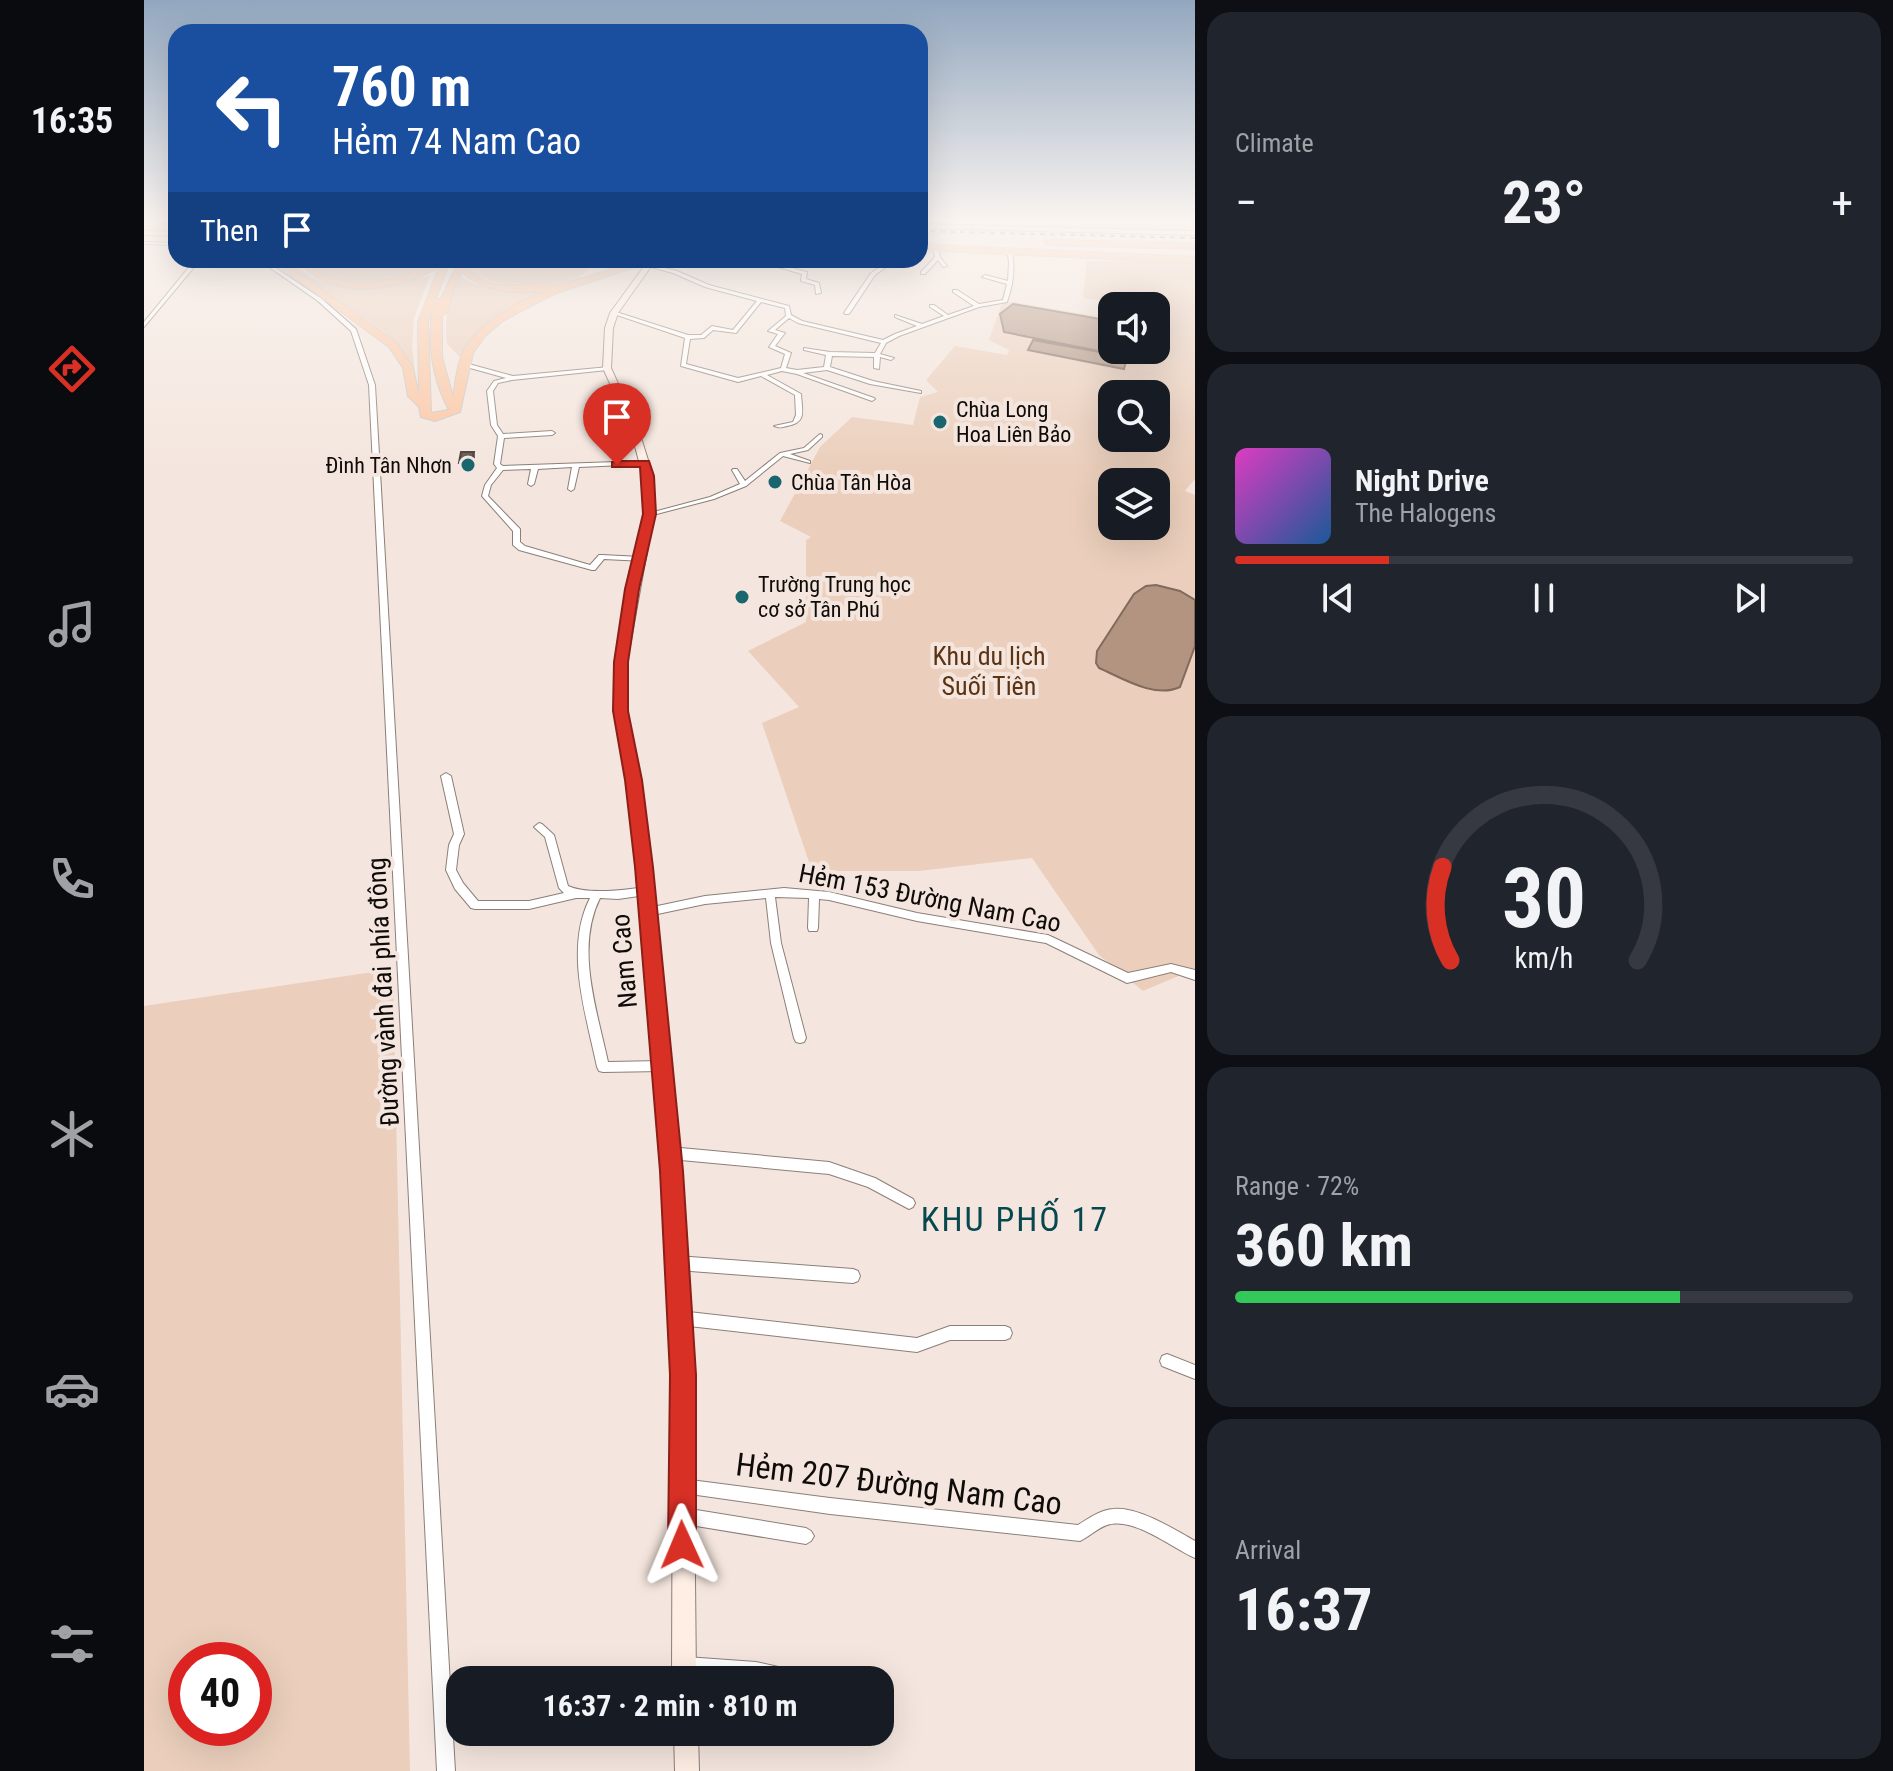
<!DOCTYPE html>
<html lang="en">
<head>
<meta charset="utf-8">
<style>
  body { margin:0; font-family:"Roboto Condensed",sans-serif; background:#20242c; color:#f1f3f6; height:100vh; display:flex; flex-direction:column; font-size:30px; white-space:nowrap }
  * { box-sizing:border-box; margin:0 }
  p { font-size:26px; color:#9ea1a6 }
  .icon { flex:none; width:44px; height:44px; fill:none; stroke:currentColor; stroke-width:2; stroke-linecap:round; stroke-linejoin:round }
  .map { position:relative; flex:1; overflow:hidden }
  .sheet { display:flex; flex-direction:column; gap:12px; padding:12px; background:#0d0f14; width:698px }
  .sheet>* { flex:none }
  .guide { position:absolute; left:24px; top:24px; width:760px; height:244px; border-radius:24px; box-shadow:0 8px 32px #0002; background:#1a4fa0; color:#fff; overflow:hidden }
  .controls { position:absolute; left:954px; top:292px; display:grid; gap:16px }
  .controls a { display:grid; place-items:center; width:72px; height:72px; border-radius:16px; background:#171b24; box-shadow:0 8px 32px #0002; font-size:40px }
  .speed { position:absolute; left:24px; top:1642px; display:flex; gap:16px; font-size:40px; font-weight:700; text-align:center }
  .speed>* { display:grid; place-content:center; width:104px; height:104px; border-radius:50%; background:#171b24; box-shadow:0 8px 32px #0002; line-height:1 }
  .speed .limit { border:12px solid #d22; background:#fff; color:#111 }
  .pin { position:absolute; display:grid; place-items:center; width:68px; height:68px; color:#fff; margin:-82px -34px; border-radius:50% 50% 50% 0; rotate:-45deg; box-shadow:0 0 8px #0007 }
  .pin .icon { rotate:45deg }
  .me { position:absolute; width:88px; margin:-44px; rotate:359deg; stroke-linejoin:round; filter:drop-shadow(0 0 6px #0008) }
  .turn { display:flex; align-items:center; gap:28px; height:168px; padding:0 32px; font-size:36px }
  .turn .icon { width:104px; height:104px; stroke-width:2.5 }
  .turn b { display:block; font-size:56px; line-height:68px }
  .then { display:flex; align-items:center; height:76px; padding:0 32px; background:#0003; gap:16px; font-size:30px }
  .big { font-size:60px; font-weight:700; line-height:1.1 }
  .sheet .widget { flex:1; display:flex; flex-direction:column; justify-content:center; gap:12px; min-width:0; padding:0 28px; border-radius:24px; background:#20242c }
  .sheet .dial { align-items:center; gap:0 }
  .dial svg { height:208px; overflow:visible; fill:none; stroke:#363941; stroke-width:7; stroke-linecap:round; text-anchor:middle }
  .dial text { fill:#f1f3f6; stroke:none }
  .song { display:flex; align-items:center; gap:24px }
  .cover { width:96px; height:96px; border-radius:12px; background:linear-gradient(135deg,hsl(310 70% 55%),hsl(210 70% 35%)) }
  .played { height:8px; border-radius:4px; background:linear-gradient(90deg,#d93025 25%,#363941 25%) }
  .keys { display:flex; justify-content:space-around; direction:ltr }
  .heat { display:flex; justify-content:space-between; align-items:center; font-size:44px; direction:ltr }
  .charge { height:12px; border-radius:6px; background:linear-gradient(90deg,#34c759 72%,#363941 0) }
  .trip { position:absolute; left:302px; top:1666px; width:448px; height:80px; border-radius:24px; background:#171b24; box-shadow:0 8px 32px #0002; font-weight:700; line-height:80px; text-align:center }
  main { display:flex; flex:1; min-height:0 }
  .tab-bar { display:flex; flex-direction:column; width:144px; justify-content:space-around; align-items:center; background:#090b0e; color:#9ea1a6 }
  .tab-bar .icon { width:56px; height:56px }
  .tab-bar .on { color:#d93025 }
  .tab-bar b { font-size:36px; color:#f1f3f6 }
  .map>svg:first-child { display:block }
  .green { fill:#ebcfbc; fill-rule:evenodd }
  .water { fill:#b29481; stroke:#816b5d; stroke-width:2 }
  .lines { fill:none; stroke-linecap:round; stroke-linejoin:round }
  .street-casing { stroke:#8b7f77; stroke-width:2 }
  .secondary-casing { stroke:#8b7f77; stroke-width:2 }
  .highway-casing { stroke:#cac9c9; stroke-width:2 }
  .street { fill:#fff; fill-rule:evenodd }
  .secondary { fill:#feeee4; fill-rule:evenodd }
  .highway { fill:#fbc8a6; fill-rule:evenodd }
  .rail { stroke:#655e59; stroke-width:2; stroke-dasharray:5 5; stroke-linecap:butt }
  .wall { fill:#544a44 }
  .shaded-wall { fill:#453c37 }
  .building { fill:#62564f; stroke:#453c37; stroke-width:2 }
  .route { fill:#d93025; stroke:#8d1f18; stroke-width:2 }
  .poi-dot { fill:#19666e; stroke:#f4e6de; stroke-width:3 }
  .labels { text-anchor:middle; stroke-width:8; stroke-linejoin:round; paint-order:stroke }
  .far-poi-label { font-size:22px; fill:#0f0b08; stroke:#f4e6de; text-anchor:start }
  .park-label { font-size:26px; fill:#5c3211; stroke:#f4e6de }
  .street-label { font-size:26px; fill:#0f0b08; stroke:#f4e6de }
  .near-street-label { font-size:32px; fill:#0f0b08; stroke:#f4e6de }
  .near-neighbourhood-label { font-size:34px; letter-spacing:2px; fill:#07484e; stroke:#f4e6de }
</style>
</head>
<body>
<main>
<nav class="tab-bar">
<b>16:35</b>
<svg class="icon on" aria-label="directions" viewBox="0 0 24 24"><path d="M12 3l9 9-9 9-9-9zM9 14v-3h6M13 9l2 2-2 2"/></svg>
<svg class="icon" aria-label="music" viewBox="0 0 24 24"><path d="M9 18V5l10-2v13"/><circle cx="6" cy="18" r="3"/><circle cx="16" cy="16" r="3"/></svg>
<svg class="icon" aria-label="phone" viewBox="0 0 24 24"><path d="M5 4h4l2 5-3 2q2 4 5 5l2-3 5 2v4C11 20 4 13 5 4z"/></svg>
<svg class="icon" aria-label="climate" viewBox="0 0 24 24"><path d="M12 3v18M4 7l16 10M4 17L20 7"/></svg>
<svg class="icon" aria-label="car" viewBox="0 0 24 24"><path d="M5 17H2v-5l4-1 3-4h7l3 4 3 1v5h-3M9 17h6M6 11h13"/><circle cx="7" cy="17" r="2"/><circle cx="17" cy="17" r="2"/></svg>
<svg class="icon" aria-label="filters" viewBox="0 0 24 24"><path d="M4 7h16M4 17h16"/><circle cx="9" cy="7" r="2"/><circle cx="15" cy="17" r="2"/></svg>
</nav>
<div class="map">
<svg width="1051" height="1771" viewBox="0 0 1051 1771">
  <rect width="100%" height="100%" fill="#f4e6de"/>
  <path class="green" d="M137,260H158L156,268C189,301 247,281 286,276L270,318L268,347L271,372L257,348L243,334Z
    M169,260H290C270,282 219,288 191,280C183,278 176,272 169,267Z
    M325,260H452C441,293 332,298 325,260Z
    M943,261L1051,262V479L1041,491L1051,495V969L999,991L955,955L888,858L775,871H668L618,723L655,707L604,651L662,622V540L667,537L636,521L676,447L708,417L769,425L776,397L794,392L782,380L811,346L863,355L865,350L845,340L858,304L869,302L968,319V350H1012V306L939,298ZM968,394H1012V438H968ZM968,482H1012V526H968Z
    M314,275C343,294 377,293 410,291L359,316L318,359L303,344C300,317 305,300 314,275Z
    M249,969L266,1771H0V1006ZM110,1660V1728H42V1660Z"/>
  <path class="water" d="M869,304L968,321V350H1005L995,359L860,332L856,314Z
    M889,340L983,357L980,369L884,350Z
    M1012,585L1036,591L1051,600V646L1036,687C1011,699 978,678 955,668L952,663L953,651L990,594L1002,586Z"/>
  <g class="lines">
    <defs>
      <path id="street" d="M0,242L32,243V245L0,244Z
        M789,246H793L796,257L803,266L799,267L794,260L781,274H777V272L791,257Z
        M863,248L867,249C872,267 869,285 863,302L835,307L755,336L742,343L736,354L750,358L747,360L736,357L735,369L730,368V357L688,356L686,367L729,381L777,391V393L726,384L683,370L659,373L730,398L731,399L728,401L653,374L638,371L623,375L657,394C658,411 663,423 643,426C634,428 638,428 630,426L649,422L652,415L651,395L617,376L594,382L537,366L541,338L467,313L472,312L544,335H557L568,326L589,330L613,301L561,287L529,273L503,266L505,264L533,271L565,285L645,306L647,315L658,321L739,340L751,334L773,326L751,317V315L778,324L800,316L786,307V305H790L804,315L830,306L809,292V290H813L835,304L859,300L863,284L838,277L841,275L864,281L865,262ZM617,302L641,308L642,316L624,331L634,334L625,347L641,354L637,368L594,378L542,364L546,339L560,338L569,330L592,333ZM645,318L654,323L737,343L731,353L686,352L660,348V350L682,355L680,367L653,370L642,368L647,353L631,346L641,333L631,330Z
        M51,260H56L0,327V322Z
        M115,260H120L178,299L212,329L231,385L311,1771H293L225,385L207,331L174,301Z
        M610,260H618L663,272L662,279L675,283L677,293L672,294L671,285L657,281L658,274Z
        M747,260H752L731,275L705,314H701L700,313L727,273Z
        M321,363L369,376L465,367V369L463,370L368,380L354,383L349,391L353,425L359,434L408,431L411,433L408,435L360,438L356,464L359,466L501,461L504,463L503,464L435,467L430,489L427,491L424,489L428,467L394,469L390,484L387,486L384,484L387,469L359,470L347,485L344,496L376,529V542L381,546L446,565L455,555H458L497,557H500V561L460,559L451,570H448L375,550L369,545V531L338,496L341,485L353,468L350,464L354,436L347,425L343,391L350,381L362,378L319,366L318,365Z
        M676,434L678,435V437L664,450L646,454L666,461V463L639,456L602,486L570,499L505,516L502,514L566,497L596,484L588,470L589,469H593L601,481L636,453L660,448Z
        M302,773L307,776L320,834L315,845L312,870L319,883L334,901H385L420,893L415,888L401,837L390,827L395,823L398,824L410,835L424,886C444,895 481,890 502,887L506,888L507,891L506,894L502,895L474,899L456,898C431,948 453,1010 464,1062L518,1061L522,1062L524,1066L522,1070L518,1071L459,1072L455,1071L453,1067C442,1014 420,949 446,898H432L385,909H331L327,908L311,889L302,870L305,845L310,834L297,776Z
        M640,888L685,892L773,913L904,935L984,973L1027,964L1051,970V980L1027,972L983,983L902,943L773,921L685,900L675,899L674,928L673,931H665L664,928L665,898L631,897L637,943L662,1038L660,1042L656,1043L652,1042L650,1038L627,943L622,898L561,904L504,916L500,915L499,912L500,909L504,908L561,896Z
        M526,1147L685,1162L731,1178L769,1199L771,1203L769,1207L765,1209L724,1187L685,1174L526,1159L522,1157L520,1153L522,1149Z
        M533,1256L709,1269L714,1271L716,1276L714,1281L709,1283L533,1270L528,1268L526,1263L528,1258Z
        M536,1311L773,1338L806,1326H861L866,1328L868,1333L866,1338L861,1340H806L773,1352L536,1325L531,1323L529,1318L531,1313Z
        M1023,1354L1051,1365V1379L1018,1366L1016,1361L1018,1356Z
        M539,1479L686,1498L934,1525C945,1518 956,1510 969,1509C993,1506 1030,1529 1051,1541V1558C1028,1548 989,1516 963,1525C954,1528 946,1536 936,1541L686,1514L539,1493L534,1491L532,1486L534,1481Z
        M540,1508L662,1528L667,1531L670,1536L667,1541L662,1544L540,1524L535,1521L532,1516L535,1511Z
        M542,1657L612,1662L656,1672L662,1674L664,1680H620L542,1673L536,1671L534,1665L536,1659Z"/>
      <path id="secondary" d="M776,224L1051,231V235L776,228Z
        M0,231L32,232V236L0,235Z
        M502,260L508,265L474,313L469,328L467,368L494,428L509,476L511,507L483,662V711L496,780L507,867L537,1171L549,1375L552,1680H528L529,1375L519,1171L493,867L484,780L471,711V662L501,507L499,476L486,428L459,368L461,328L466,313L501,265L499,262Z
        M530,1732H554L555,1771H531Z"/>
      <path id="highway" d="M0,223L32,224V230L0,229Z
        M900,240L1051,243V249L903,245Z
        M776,244L1051,257V263L776,250Z
        M127,260H137L253,343L269,368L275,396L274,322L295,267C256,290 193,301 159,266L160,260H168V265C196,290 237,285 271,272C284,267 293,260 306,260L292,299H297L313,264L311,260H324L322,264C350,302 384,276 412,286L498,260H512L410,294L360,320L341,336L329,353L316,412L291,421L277,417L275,407L264,396L259,368L245,347ZM318,272C341,293 372,294 401,291C370,305 328,324 316,360C312,372 311,385 309,397L298,357V315L304,312L309,290ZM289,307C283,343 288,378 305,410L287,413L284,322Z"/>
    </defs>
    <use href="#street" class="street-casing"/>
    <use href="#secondary" class="secondary-casing"/>
    <use href="#highway" class="highway-casing"/>
    <use href="#street" class="street"/>
    <use href="#secondary" class="secondary"/>
    <use href="#highway" class="highway"/>
    <path class="rail" d="M776,231L1051,238"/>
  </g>
  <path class="wall" d="M330,452L331,460L330,471H317L315,463Z"/>
  <path class="shaded-wall" d="M330,452L331,460L330,471L328,462Z"/>
  <path class="building" d="M317,452H330L328,462L315,463Z"/>
  <linearGradient id="sky" x2="0" y2="1"><stop stop-color="#92a7bf"/><stop offset="0.47" stop-color="#faf4f0"/><stop offset="1" stop-color="#faf4f0" stop-opacity="0"/></linearGradient>
  <rect width="1051" height="468" fill="url(#sky)"/>
  <path class="route" d="M473,461H505L510,476L512,514L495,589L484,662V711L498,780L509,867L539,1171L552,1375V1545L548,1555L538,1559L528,1555L524,1545L526,1375L516,1171L491,867L481,780L469,711L470,662L481,589L499,514L496,467H468V462Z"/>
  <g class="poi-dot">
    <circle cx="796" cy="422" r="8"/>
    <circle cx="324" cy="465" r="8"/>
    <circle cx="631" cy="482" r="8"/>
    <circle cx="598" cy="597" r="8"/>
  </g>
  <g class="labels">
    <g class="far-poi-label">
      <text x="812" y="417">Chùa Long<tspan x="812" dy="25">Hoa Liên Bảo</tspan></text>
      <text x="308" y="473" text-anchor="end">Đình Tân Nhơn</text>
      <text x="647" y="490">Chùa Tân Hòa</text>
      <text x="614" y="592">Trường Trung học<tspan x="614" dy="25">cơ sở Tân Phú</tspan></text>
    </g>
    <g class="park-label">
      <text x="845" y="665">Khu du lịch<tspan x="845" dy="30">Suối Tiên</tspan></text>
    </g>
    <g class="street-label">
      <text transform="translate(786 898) rotate(11)" y="9">Hẻm 153 Đường Nam Cao</text>
      <text transform="translate(480 961) rotate(-95)" y="9">Nam Cao</text>
      <text transform="translate(239 992) rotate(-93)" y="9">Đường vành đai phía đông</text>
    </g>
    <g class="near-street-label">
      <text transform="translate(755 1484) rotate(7)" y="11">Hẻm 207 Đường Nam Cao</text>
    </g>
    <g class="near-neighbourhood-label">
      <text x="871" y="1231">KHU PHỐ 17</text>
    </g>
  </g>
</svg>
<div class="controls">
<a><svg class="icon" aria-label="sound" viewBox="0 0 24 24"><path d="M4 9h4l5-4v14l-5-4H4zM17 9q2 3 0 6"/></svg></a>
<a><svg class="icon" aria-label="search" viewBox="0 0 24 24"><circle cx="10" cy="10" r="6"/><path d="M15 15l6 6"/></svg></a>
<a><svg class="icon" aria-label="layers" viewBox="0 0 24 24"><path d="M12 4l9 5-9 5-9-5zM3 14l9 5 9-5"/></svg></a>
</div>
<div class="speed"><div class="limit">40</div></div>
<div class="pin" style="left:473px;top:465px;background:#d93025"><svg class="icon" aria-label="arrive" viewBox="0 0 24 24"><path d="M6 21V4h12l-3 4 3 4H6"/></svg></div>
<svg class="me" style="left:538px;top:1545px" viewBox="-20 -20 40 40"><path d="M0-17L14 15 0 8-14 15z" fill="#d93025" stroke="#fff" stroke-width="4"/></svg>
<div class="trip">16:37 · 2 min · 810 m</div>
<div class="guide">
<div class="turn"><svg class="icon" aria-label="left" viewBox="0 0 24 24"><path d="M17 20v-9H6M10 6l-5 5 5 5"/></svg><div><b>760 m</b>Hẻm 74 Nam Cao</div></div>
<div class="then">Then<svg class="icon" aria-label="arrive" viewBox="0 0 24 24"><path d="M6 21V4h12l-3 4 3 4H6"/></svg></div>
</div>
</div>
<section class="sheet">
<div class="widget"><p>Climate</p>
<div class="heat"><a>−</a><b class="big">23°</b><a>+</a></div>
</div>
<div class="widget">
<div class="song"><i class="cover"></i><div><b>Night Drive</b><p>The Halogens</p></div></div>
<div class="played"></div>
<div class="keys"><svg class="icon" aria-label="previous" viewBox="0 0 24 24"><path d="M18 5L8 12l10 7zM5 5v14"/></svg><svg class="icon" aria-label="pause" viewBox="0 0 24 24"><path d="M8 5v14M16 5v14"/></svg><svg class="icon" aria-label="next" viewBox="0 0 24 24"><path d="M6 5l10 7-10 7zM19 5v14"/></svg></div>
</div>
<div class="widget dial"><svg viewBox="0 0 100 80">
<path d="M14 69A42 42 0 1 1 86 69"/>
<path d="M14 69A42 42 0 0 1 11 33" stroke="#d93025"/>
<text x="50" y="56" font-size="32" font-weight="700">30</text>
<text x="50" y="72" font-size="11">km/h</text>
</svg></div>
<div class="widget"><p>Range · 72%</p><b class="big">360 km</b><div class="charge"></div></div>
<div class="widget"><p>Arrival</p><b class="big">16:37</b></div>
</section>
</main>
</body>
</html>
